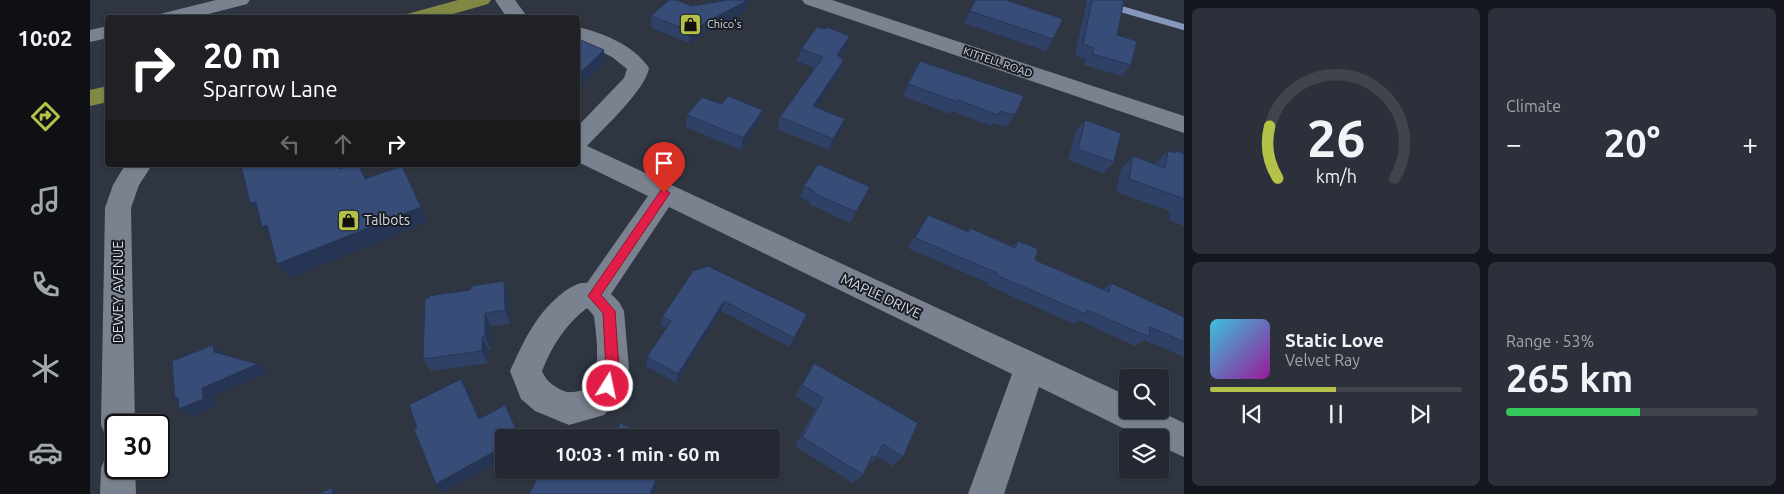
<!DOCTYPE html>
<html lang="en">
<head>
<meta charset="utf-8">
<style>
  body { margin:0; font-family:Ubuntu,sans-serif; background:#2b303a; color:#f1f3f6; height:100vh; display:flex; flex-direction:column; font-size:19px; white-space:nowrap }
  * { box-sizing:border-box; margin:0 }
  p { font-size:16px; color:#a3a6ac }
  .icon { flex:none; width:28px; height:28px; fill:none; stroke:currentColor; stroke-width:2; stroke-linecap:round; stroke-linejoin:round }
  .map { position:relative; flex:1; overflow:hidden }
  .side { display:flex; flex-direction:column; gap:8px; padding:8px; background:#13161c; width:600px }
  .side>* { flex:none }
  .top-card { position:absolute; left:15px; top:15px; width:475px; height:152px; border-radius:5px; box-shadow:0 1px 4px #0004,0 0 0 1px #40444d; background:#202124; color:#fff; overflow:hidden }
  .fabs { position:absolute; left:1029px; top:369px; display:grid; gap:10px }
  .fabs a { display:grid; place-items:center; width:50px; height:50px; border-radius:5px; background:#232832; box-shadow:0 1px 4px #0004,0 0 0 1px #40444d; font-size:25px }
  .speed { position:absolute; left:15px; top:414px; display:flex; gap:10px; font-size:25px; font-weight:700; text-align:center }
  .speed>* { display:grid; place-content:center; width:65px; height:65px; border-radius:50%; background:#232832; box-shadow:0 1px 4px #0004,0 0 0 1px #40444d; line-height:1 }
  .speed .limit { border:2px solid #111; border-radius:8px; background:#fff; color:#111 }
  .pin { position:absolute; display:grid; place-items:center; width:42px; height:42px; color:#fff; margin:-51px -21px; border-radius:50% 50% 50% 0; rotate:-45deg; box-shadow:0 0 5px #0007 }
  .pin .icon { rotate:45deg }
  .me { position:absolute; width:55px; margin:-28px; rotate:10deg; stroke-linejoin:round; filter:drop-shadow(0 0 4px #0008) }
  .turn { display:flex; align-items:center; gap:18px; height:105px; padding:0 15px; font-size:22px }
  .turn .icon { width:65px; height:65px; stroke-width:2.5 }
  .turn b { display:block; font-size:35px; line-height:42px }
  .lanes { display:flex; align-items:center; height:48px; padding:0 15px; background:#0003; justify-content:center; gap:25px; direction:ltr }
  .lanes .off { opacity:.35 }
  .big { font-size:38px; font-weight:600; line-height:1.1 }
  .side .tile { flex:1; display:flex; flex-direction:column; justify-content:center; gap:8px; min-width:0; padding:0 18px; border-radius:8px; background:#2b303a }
  .side .dial { align-items:center; gap:0 }
  .dial svg { height:130px; overflow:visible; fill:none; stroke:#40444d; stroke-width:7; stroke-linecap:round; text-anchor:middle }
  .dial text { fill:#f1f3f6; stroke:none }
  .song { display:flex; align-items:center; gap:15px }
  .cover { width:60px; height:60px; border-radius:8px; background:linear-gradient(135deg,hsl(190 70% 55%),hsl(300 70% 35%)) }
  .played { height:5px; border-radius:2px; background:linear-gradient(90deg,#b5c249 50%,#40444d 50%) }
  .keys { display:flex; justify-content:space-around; direction:ltr }
  .heat { display:flex; justify-content:space-between; align-items:center; font-size:28px; direction:ltr }
  .charge { height:8px; border-radius:4px; background:linear-gradient(90deg,#34c759 53%,#40444d 0) }
  .side .tiles { flex:1; display:grid; gap:8px; grid-template-columns:repeat(2,1fr) }
  .trip { position:absolute; left:405px; top:429px; width:285px; height:50px; border-radius:5px; background:#232832; box-shadow:0 1px 4px #0004,0 0 0 1px #40444d; font-weight:600; line-height:50px; text-align:center }
  main { display:flex; flex:1; min-height:0 }
  .tab-bar { display:flex; flex-direction:column; width:90px; justify-content:space-around; align-items:center; background:#0e1014; color:#a3a6ac }
  .tab-bar .icon { width:35px; height:35px }
  .tab-bar .selected { color:#b5c249 }
  .tab-bar b { font-size:22px; color:#f1f3f6 }
  .map>svg:first-child { display:block }
  .lines { fill:none; stroke-linecap:round; stroke-linejoin:round }
  .stream { stroke:#8597ba; stroke-width:6 }
  .minor { fill:#7a8290; fill-rule:evenodd }
  .highway { fill:#808844; fill-rule:evenodd }
  .wall { fill:#2f4166 }
  .shaded-wall { fill:#263553 }
  .building { fill:#374c77; stroke:#263553 }
  .route { fill:#e11d48; stroke:#92132f }
  .labels { text-anchor:middle; stroke-width:4; stroke-linejoin:round; paint-order:stroke }
  .far-poi-label { font-size:11px; fill:#d7dbe3; stroke:#1a1d23; text-anchor:start }
  .far-street-label { font-size:11px; fill:#d7dbe3; stroke:#1a1d23 }
  .poi-label { font-size:14px; fill:#d7dbe3; stroke:#1a1d23; text-anchor:start }
  .street-label { font-size:14px; fill:#d7dbe3; stroke:#1a1d23 }
</style>
</head>
<body>
<main>
<nav class="tab-bar">
<b>10:02</b>
<svg class="icon selected" aria-label="directions" viewBox="0 0 24 24"><path d="M12 3l9 9-9 9-9-9zM9 14v-3h6M13 9l2 2-2 2"/></svg>
<svg class="icon" aria-label="music" viewBox="0 0 24 24"><path d="M9 18V5l10-2v13"/><circle cx="6" cy="18" r="3"/><circle cx="16" cy="16" r="3"/></svg>
<svg class="icon" aria-label="phone" viewBox="0 0 24 24"><path d="M5 4h4l2 5-3 2q2 4 5 5l2-3 5 2v4C11 20 4 13 5 4z"/></svg>
<svg class="icon" aria-label="climate" viewBox="0 0 24 24"><path d="M12 3v18M4 7l16 10M4 17L20 7"/></svg>
<svg class="icon" aria-label="car" viewBox="0 0 24 24"><path d="M5 17H2v-5l4-1 3-4h7l3 4 3 1v5h-3M9 17h6M6 11h13"/><circle cx="7" cy="17" r="2"/><circle cx="17" cy="17" r="2"/></svg>
</nav>
<div class="map">
<svg width="1094" height="494" viewBox="0 0 1094 494">
  <rect width="100%" height="100%" fill="#2f3642"/>
  <g class="lines">
    <path class="stream" d="M1024,7L1094,27"/>
    <path class="minor" d="M126,0H160L157,4L103,18H67L70,14Z
      M405,0H425L438,18H417Z
      M712,0H742L1094,116V133L715,4Z
      M18,26V38L0,42V30Z
      M488,27C513,33 544,45 559,68C556,89 513,129 497,146L1038,396V410H1067L1094,423V457L1070,446V438H1053L949,387L914,494H878L922,374L579,207L521,294L529,302L534,311L539,369L529,397L514,415L479,425L445,411L431,399L420,371C434,340 447,312 475,291C482,287 489,282 497,283L558,196L488,162V126L534,78L537,69L522,57L488,40ZM497,308L504,316C506,335 515,386 489,391C484,392 480,393 474,391C464,387 456,381 452,371C462,346 475,325 497,308Z
      M35,165H62L49,185L41,208L45,425H26V441L16,437L11,425L15,208L23,185Z
      M26,451V468H45L46,494H10L11,468L16,456Z"/>
    <path class="highway" d="M368,0H401L398,4L349,18H314L317,14Z
      M18,86V102L0,106V90Z"/>
  </g>
  <path class="wall" d="M885,0L963,39L956,51L874,23Z
    M997,0H1034L1027,35L1041,65L1032,76L994,65L996,59L985,55Z
    M602,6L657,11L599,43L561,28V16Z
    M735,29L760,36L756,48L750,57L754,60L750,72L726,107L755,119L751,130L739,150L687,129L690,117L725,68L707,61L711,49Z
    M818,84L925,115L917,127L903,123L901,126L862,111L860,114L813,96Z
    M632,104L670,121L651,150L596,127L597,115Z
    M995,120L1024,162L1014,173L978,160L986,132Z
    M1085,150L1094,154V226L1079,220L1080,211L1026,192L1031,169L1043,156L1064,164L1078,151L1083,152Z
    M714,186L780,187L760,223L719,204L720,202L710,197Z
    M838,215L877,232L880,228L923,246L928,241L945,260L1014,289L1021,283L1094,317V357L1054,340L1045,346L988,320L984,324L897,285L898,283L818,248Z
    M603,271L717,314L700,347L631,311L586,383L556,366L557,357L576,328L571,326L572,317Z
    M419,295L420,324L401,326V350H398V363L341,371L333,359Z
    M724,363L813,457L802,466L787,456L786,458L778,465L773,475L763,483L705,446L725,409L705,396Z"/>
  <path class="shaded-wall" d="M658,0H659L657,11L599,43L600,31Z
    M760,36L756,48L743,67L747,55Z
    M514,50L515,62L488,88V75Z
    M754,60L750,72L719,118L723,106Z
    M673,110L670,121L651,150L653,138Z
    M755,119L751,130L739,150L743,139Z
    M248,165H252L259,184L250,169Z
    M269,165L277,178L283,195L275,179Z
    M312,166L338,222L200,278L187,264Z
    M166,202L172,218L160,203Z
    M177,225L184,241L172,227Z
    M414,281L419,295L420,324L415,310Z
    M634,301L631,311L586,383L588,374Z
    M395,313L401,326V350L395,337Z
    M392,337L398,350V363L392,351Z
    M123,345L135,354L136,361L124,352Z
    M168,364L178,373L124,396L125,407L102,417L89,409L97,406L85,399L112,388Z
    M371,379L378,390L395,429L389,419Z
    M414,446V459L354,492L346,484Z
    M570,470H573L563,494H560Z
    M242,488L247,491V494H242Z"/>
  <path class="building" d="M579,0H587L602,6L637,0H658L600,31L561,16Z
    M885,0H916L973,19L963,39L880,11Z
    M1002,0H1034L1027,35L1047,41L1041,65L1002,54L1004,48L993,44Z
    M727,27L735,29L736,27L760,36L747,55L754,60L723,106L755,119L743,139L690,117L733,57L711,49Z
    M488,39L514,50L488,75Z
    M830,61L934,96L925,115L910,111L908,115L868,100L867,102L818,84Z
    M638,96L673,110L653,138L597,115L612,97L632,104Z
    M995,120L1031,133L1024,162L988,149Z
    M1085,150L1094,154V199L1039,179L1043,156L1075,168L1078,151L1085,153Z
    M728,164L780,187L766,212L723,193L724,191L714,186Z
    M151,165H248L250,169L261,165H269L275,179L312,166L331,207L187,264L177,225L172,227L166,202L160,203Z
    M838,215L879,232L880,228L925,248L928,241L948,249L945,260L1019,292L1021,283L1094,317V342L1060,327L1059,337L997,310L996,314L906,275L907,273L825,238Z
    M618,266L717,314L704,338L634,301L588,374L557,357L581,321L572,317L603,271Z
    M414,281L415,310L395,313V337H392V351L333,359L335,299L339,298V296L380,290L381,286Z
    M123,345L124,352L168,364L112,388L113,399L89,409L88,397L85,399L82,361Z
    M724,363L828,423L813,457L793,444L786,458L782,456L773,475L712,437L733,398L712,385Z
    M371,379L389,419L415,405L430,437L414,438V446L346,484L324,429L327,428L319,405Z
    M530,423L562,438H523Z
    M472,432L476,434L479,433L489,438H469Z
    M452,470H570L560,494H439Z
    M242,488V494H228Z"/>
  <path class="route" d="M574,189L580,193L578,196L511,295L525,311L529,369L523,390L518,392L513,390L512,386L516,369L513,313L498,296L571,190Z"/>
  <defs>
    <symbol id="shop-square" viewBox="-11 -11 22 22"><rect x="-9" y="-9" width="18" height="18" rx="4" fill="#b5c249" stroke="#1a1d23"/><path d="M-5-2.5h2.3a2.7 3.5 0 0 1 5.4 0H5L5.5 6h-11ZM-1.5-2.5h3a1.5 2.3 0 0 0-3 0Z" fill="#111"/></symbol>
  </defs>
  <g fill-rule="evenodd">
    <use href="#shop-square" x="588" y="12" width="25" height="25"/>
    <use href="#shop-square" x="246" y="208" width="25" height="25"/>
  </g>
  <g class="labels">
    <g class="far-poi-label">
      <text x="617" y="28">Chico's</text>
    </g>
    <g class="far-street-label">
      <text transform="translate(908 62) rotate(19)" y="4">KITTELL ROAD</text>
    </g>
    <g class="poi-label">
      <text x="274" y="225">Talbots</text>
    </g>
    <g class="street-label">
      <text transform="translate(28 292) rotate(-90)" y="5">DEWEY AVENUE</text>
      <text transform="translate(791 296) rotate(25)" y="5">MAPLE DRIVE</text>
    </g>
  </g>
</svg>
<div class="fabs">
<a><svg class="icon" aria-label="search" viewBox="0 0 24 24"><circle cx="10" cy="10" r="6"/><path d="M15 15l6 6"/></svg></a>
<a><svg class="icon" aria-label="layers" viewBox="0 0 24 24"><path d="M12 4l9 5-9 5-9-5zM3 14l9 5 9-5"/></svg></a>
</div>
<div class="speed"><div class="limit">30</div></div>
<div class="pin" style="left:574px;top:193px;background:#d93025"><svg class="icon" aria-label="arrive" viewBox="0 0 24 24"><path d="M6 21V4h12l-3 4 3 4H6"/></svg></div>
<svg class="me" style="left:518px;top:386px" viewBox="-20 -20 40 40"><circle r="17" fill="#e11d48" stroke="#fff" stroke-width="3"/><path d="M0-11L8 9 0 5-8 9z" fill="#fff"/></svg>
<div class="trip">10:03 · 1 min · 60 m</div>
<div class="top-card">
<div class="turn"><svg class="icon" aria-label="right" viewBox="0 0 24 24"><path d="M7 20v-9h11M14 6l5 5-5 5"/></svg><div><b>20 m</b>Sparrow Lane</div></div>
<div class="lanes"><svg class="icon off" aria-label="left" viewBox="0 0 24 24"><path d="M17 20v-9H6M10 6l-5 5 5 5"/></svg><svg class="icon off" aria-label="ahead" viewBox="0 0 24 24"><path d="M12 20V5M6 11l6-6 6 6"/></svg><svg class="icon" aria-label="right" viewBox="0 0 24 24"><path d="M7 20v-9h11M14 6l5 5-5 5"/></svg></div>
</div>
</div>
<section class="side">
<div class="tiles">
<div class="tile dial"><svg viewBox="0 0 100 80">
<path d="M14 69A42 42 0 1 1 86 69"/>
<path d="M14 69A42 42 0 0 1 9 37" stroke="#b5c249"/>
<text x="50" y="56" font-size="32" font-weight="700">26</text>
<text x="50" y="72" font-size="11">km/h</text>
</svg></div>
<div class="tile"><p>Climate</p>
<div class="heat"><a>−</a><b class="big">20°</b><a>+</a></div>
</div>
<div class="tile">
<div class="song"><i class="cover"></i><div><b>Static Love</b><p>Velvet Ray</p></div></div>
<div class="played"></div>
<div class="keys"><svg class="icon" aria-label="previous" viewBox="0 0 24 24"><path d="M18 5L8 12l10 7zM5 5v14"/></svg><svg class="icon" aria-label="pause" viewBox="0 0 24 24"><path d="M8 5v14M16 5v14"/></svg><svg class="icon" aria-label="next" viewBox="0 0 24 24"><path d="M6 5l10 7-10 7zM19 5v14"/></svg></div>
</div>
<div class="tile"><p>Range · 53%</p><b class="big">265 km</b><div class="charge"></div></div>
</div>
</section>
</main>
</body>
</html>
